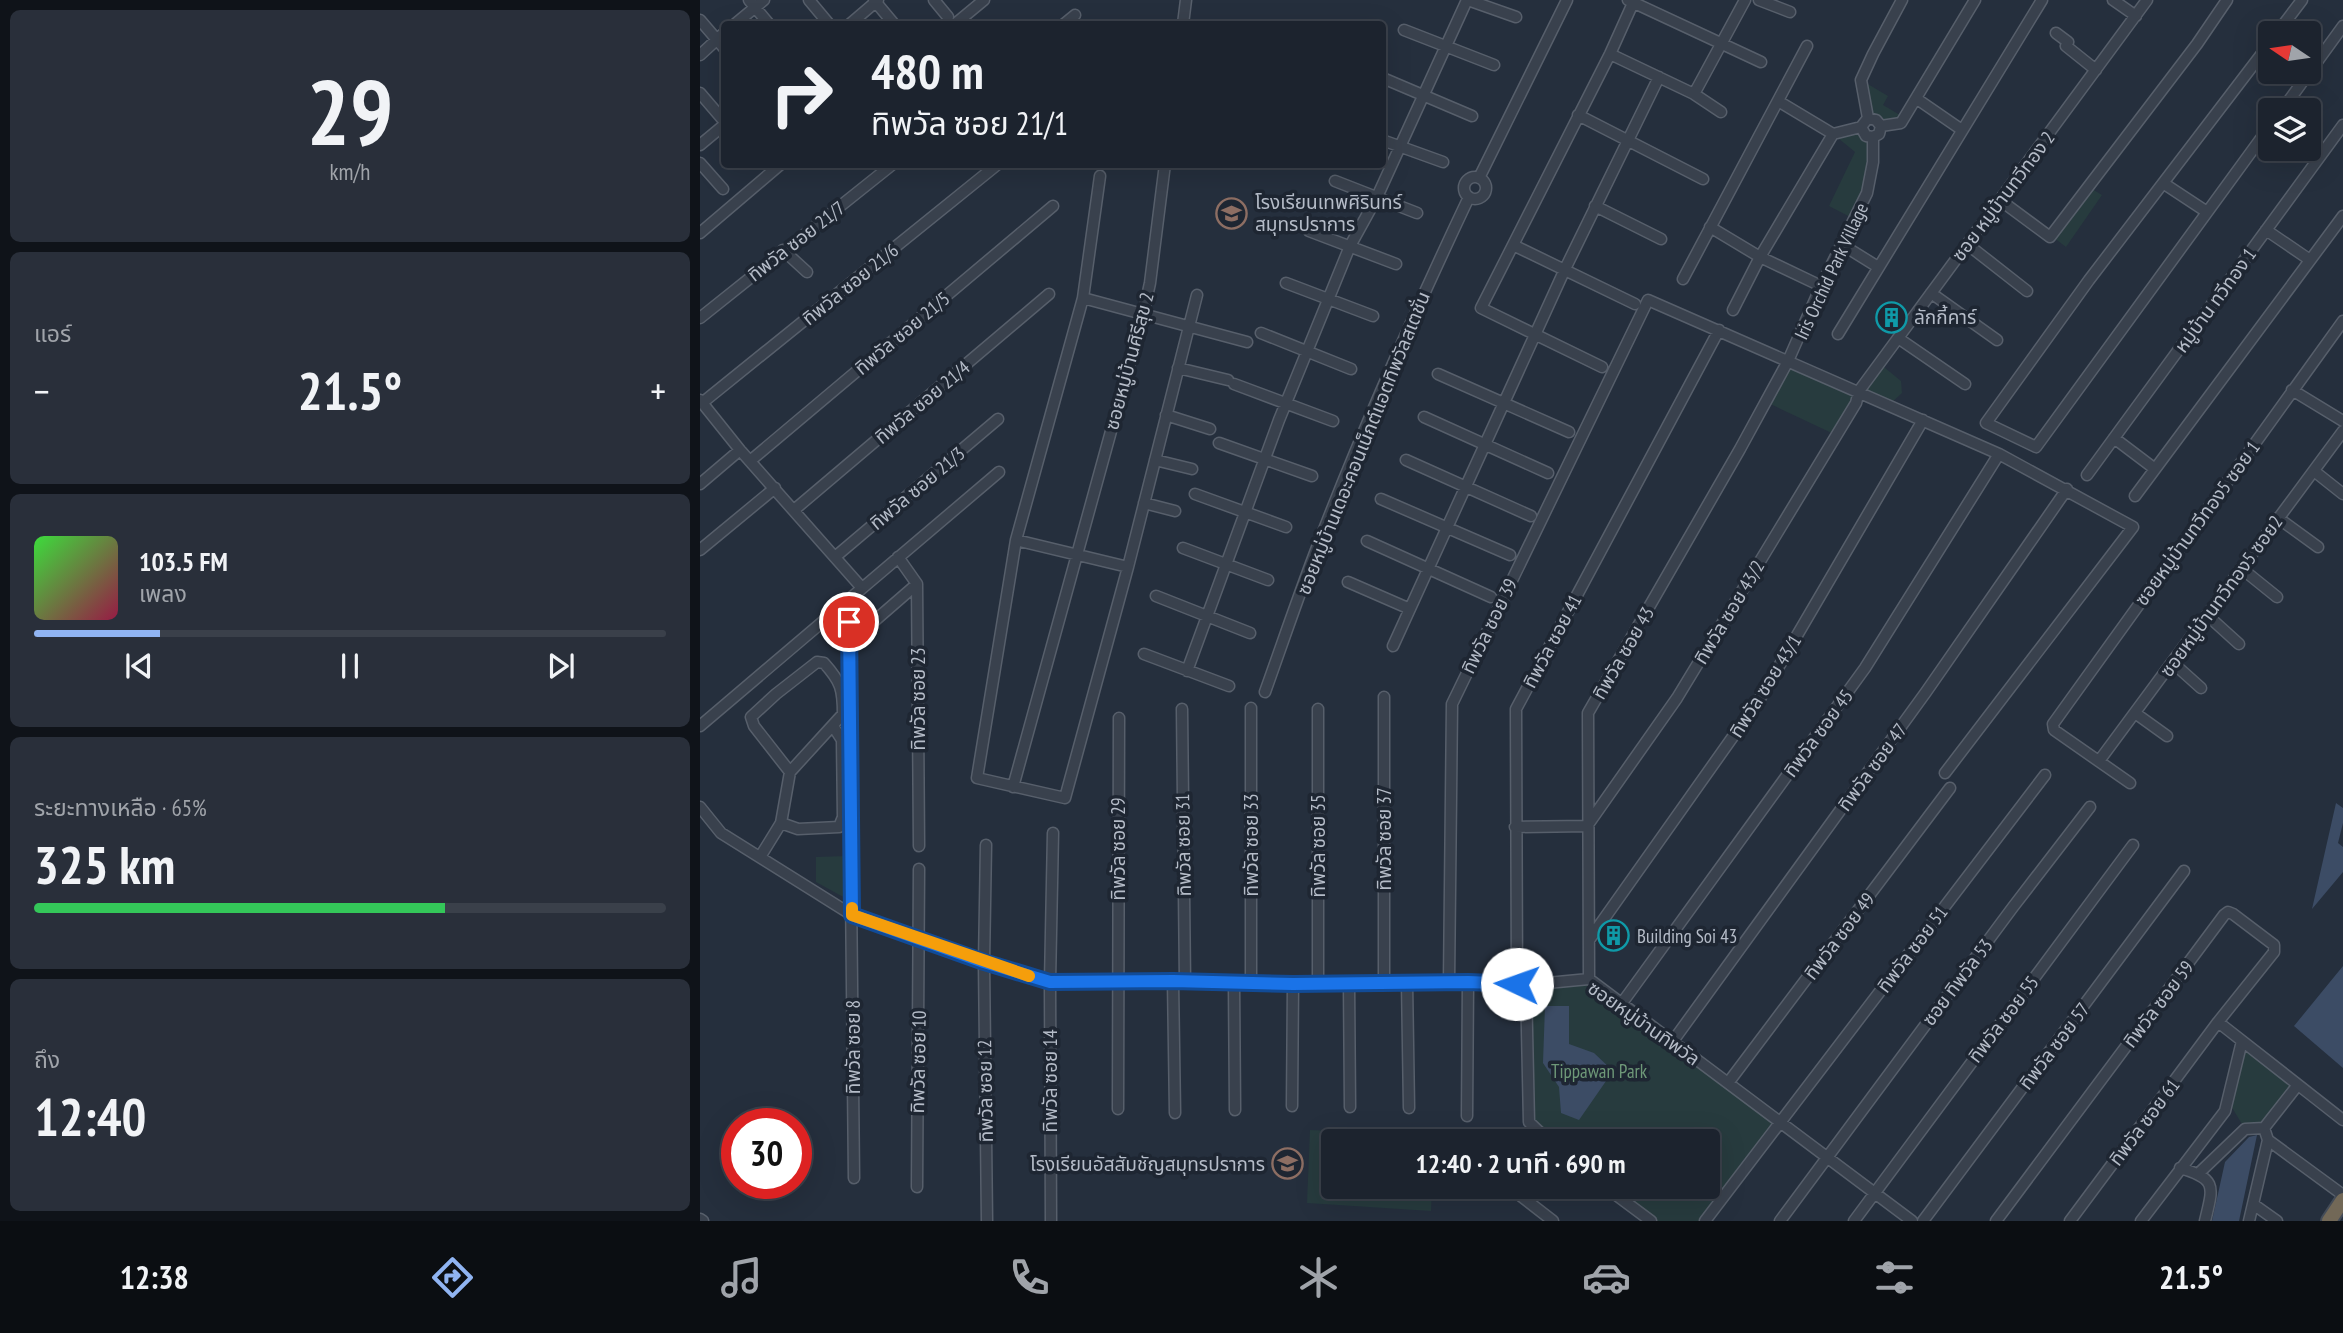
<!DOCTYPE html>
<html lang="th">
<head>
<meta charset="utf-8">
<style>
  body { margin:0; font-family:"PT Sans Narrow","Noto Sans Thai",sans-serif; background:#292f3a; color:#f1f3f6; height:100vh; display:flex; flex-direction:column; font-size:26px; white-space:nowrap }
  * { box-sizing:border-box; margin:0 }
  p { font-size:23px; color:#a0a4aa }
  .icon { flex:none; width:38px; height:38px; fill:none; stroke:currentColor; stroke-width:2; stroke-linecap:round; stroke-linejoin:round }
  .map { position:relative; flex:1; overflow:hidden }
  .panel { display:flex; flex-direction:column; gap:10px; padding:10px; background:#0f1319; width:700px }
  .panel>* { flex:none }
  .guide { position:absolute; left:21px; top:21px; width:665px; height:147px; border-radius:7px; box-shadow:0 7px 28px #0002,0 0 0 2px #3a404a; background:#1c232e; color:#f1f3f6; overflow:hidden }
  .needle { width:46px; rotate:283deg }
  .buttons { position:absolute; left:1558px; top:21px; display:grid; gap:14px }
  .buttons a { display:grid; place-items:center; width:63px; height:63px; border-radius:7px; background:#1c232e; box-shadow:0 7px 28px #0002,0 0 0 2px #3a404a; font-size:35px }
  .speed { position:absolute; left:21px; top:1108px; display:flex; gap:14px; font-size:35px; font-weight:700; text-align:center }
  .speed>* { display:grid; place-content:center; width:91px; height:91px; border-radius:50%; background:#1c232e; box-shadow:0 7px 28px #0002,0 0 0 2px #3a404a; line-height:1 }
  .speed .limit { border:10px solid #d22; background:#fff; color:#111 }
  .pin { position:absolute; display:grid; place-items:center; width:60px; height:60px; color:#fff; margin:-30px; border:4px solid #fff; border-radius:50%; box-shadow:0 2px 7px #0007 }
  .me { position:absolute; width:77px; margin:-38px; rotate:273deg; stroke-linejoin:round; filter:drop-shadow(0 0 5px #0008) }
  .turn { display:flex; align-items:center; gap:24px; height:147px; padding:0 35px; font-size:32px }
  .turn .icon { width:91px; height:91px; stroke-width:2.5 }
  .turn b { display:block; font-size:49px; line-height:60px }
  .big { font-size:52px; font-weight:600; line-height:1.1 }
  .panel .card { flex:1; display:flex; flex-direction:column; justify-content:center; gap:10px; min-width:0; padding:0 24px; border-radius:10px; background:#292f3a }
  .panel .dial { align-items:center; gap:0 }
  .dial b { font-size:91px; line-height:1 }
  .song { display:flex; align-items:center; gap:21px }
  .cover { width:84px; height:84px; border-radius:10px; background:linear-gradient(135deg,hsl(120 70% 55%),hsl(340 70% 35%)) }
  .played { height:7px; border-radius:4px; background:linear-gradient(90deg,#90b4f2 20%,#3a404a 20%) }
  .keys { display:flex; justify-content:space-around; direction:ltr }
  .heat { display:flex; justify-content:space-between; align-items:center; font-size:38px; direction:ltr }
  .charge { height:10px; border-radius:5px; background:linear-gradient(90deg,#34c759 65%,#3a404a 0) }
  .trip { position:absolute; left:621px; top:1129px; width:399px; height:70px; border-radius:7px; background:#1c232e; box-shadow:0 7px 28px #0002,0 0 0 2px #3a404a; font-weight:600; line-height:70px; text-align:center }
  .tab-bar { display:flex; height:112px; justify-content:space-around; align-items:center; background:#0b0e12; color:#a0a4aa }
  .tab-bar .icon { width:49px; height:49px }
  .tab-bar .active { color:#90b4f2 }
  .tab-bar b { font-size:32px; color:#f1f3f6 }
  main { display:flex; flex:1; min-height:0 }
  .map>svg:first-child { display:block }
  .green { fill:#273b3e }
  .water { fill:#3c4c65 }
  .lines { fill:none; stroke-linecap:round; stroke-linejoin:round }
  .minor-casing { stroke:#575f6b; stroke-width:13 }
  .highway-casing { stroke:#444c58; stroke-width:18 }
  .minor { stroke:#39414d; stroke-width:10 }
  .highway { stroke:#726857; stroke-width:14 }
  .route-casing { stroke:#114b97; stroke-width:18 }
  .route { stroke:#1a73e8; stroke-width:12 }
  .slow { stroke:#f59e0b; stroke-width:12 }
  .labels { text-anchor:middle; stroke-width:7; stroke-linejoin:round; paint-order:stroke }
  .street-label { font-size:19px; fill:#b5bcc8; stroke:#1e2632 }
  .poi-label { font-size:19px; fill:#b5bcc8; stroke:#1e2632; text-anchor:start }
  .park-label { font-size:19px; fill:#6e9878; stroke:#1e2632 }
</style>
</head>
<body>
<main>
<section class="panel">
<div class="card dial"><b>29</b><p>km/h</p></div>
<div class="card"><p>แอร์</p>
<div class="heat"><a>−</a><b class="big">21.5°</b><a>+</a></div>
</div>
<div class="card">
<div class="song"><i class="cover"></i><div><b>103.5 FM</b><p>เพลง</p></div></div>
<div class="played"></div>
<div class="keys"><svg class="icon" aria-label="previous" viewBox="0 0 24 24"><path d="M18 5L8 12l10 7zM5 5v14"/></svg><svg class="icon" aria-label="pause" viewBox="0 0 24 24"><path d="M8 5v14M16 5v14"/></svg><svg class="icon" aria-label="next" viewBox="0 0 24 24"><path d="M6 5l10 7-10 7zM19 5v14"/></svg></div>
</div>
<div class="card"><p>ระยะทางเหลือ · 65%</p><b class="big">325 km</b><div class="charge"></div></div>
<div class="card"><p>ถึง</p><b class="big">12:40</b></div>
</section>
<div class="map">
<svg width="1643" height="1221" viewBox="0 0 1643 1221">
  <rect width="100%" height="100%" fill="#252f3d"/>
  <path class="green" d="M1161,80L1188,96L1183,105L1205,118L1181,126L1168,118Z
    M1161,127L1173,137V162L1154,219L1129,206L1155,152L1133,134Z
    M1392,189L1402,195L1366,247L1353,237Z
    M1088,361L1159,391L1179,363L1201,381L1202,393L1189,405L1159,392L1136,435L1066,402Z
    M147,856V899L116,882V857Z
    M889,979L1080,1122L1005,1221H953L910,1187L1008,1186V1141H853L829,1122L826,985Z
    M1542,1041L1597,1086L1564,1128L1545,1129L1528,1101Z
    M610,1130L735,1135V1141H634V1186L732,1187L731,1211L607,1203Z"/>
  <path class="water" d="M1636,803L1643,808V823L1638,843L1643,847V872L1612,909Z
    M1643,966V1068L1594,1026Z
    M845,1006H869V1044L894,1053L913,1071L879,1120L861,1113L859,1087L843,1063Z
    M1557,1135L1539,1221H1512L1525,1162L1549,1137Z"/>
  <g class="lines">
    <defs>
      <path id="minor" d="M49,0L69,24
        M109,0L129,24
        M174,0L194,24
        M234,0L248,17
        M768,0L816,17
        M928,0L1061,62
        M1059,0L1090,12
        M1413,0L1436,16
        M0,20L24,48
        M35,24L64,0
        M150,24L178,0
        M255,24L284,0
        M364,24L375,15
        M483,24L486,0
        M704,30L794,65
        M1356,33L1368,42L1366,46L1396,70
        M1577,33L1602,0
        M1570,43L1389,280L1286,423L1336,447L1570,126
        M910,54L994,94L1021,112
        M0,55L24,33
        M685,79L772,116
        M0,93L24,121
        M994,94L1045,0
        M1217,99L1262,130
        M1078,101L1133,134L1161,127L1168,118L1176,120L1181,126L1179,134L1173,137L1166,136L1161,127
        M1582,110L1643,26
        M878,115L1003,179
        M1168,118L1161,80L1173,54L1202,0
        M1181,126L1201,123L1275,0
        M682,140L743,162
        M0,145L24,125
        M0,163L23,189
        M400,176L383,298L316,540L277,778L365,798L428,567
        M764 188a11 11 0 1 1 22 0a11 11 0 1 1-22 0Z
        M779,178L867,0
        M635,181L717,213
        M1463,183L1507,212
        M1300,200L1350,237L1497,44L1527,0
        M895,206L961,239
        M1010,227L1060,257L1121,286
        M1566,230L1610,260
        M609,231L696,264
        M0,233L81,164
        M1141,244L1178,267
        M1267,244L1327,291
        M813,245L935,304
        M83,250L107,272
        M983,279L1107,46
        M586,283L673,316
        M1231,293L1297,340
        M383,298L547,342
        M1033,310L1060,257L1133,134
        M0,318L193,164
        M561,333L651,369
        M1138,334L1342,0
        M1198,338L1265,384
        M902,367L781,308L910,54L933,3
        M478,368L528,380
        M738,374L869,432
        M534,384L633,421
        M1592,390L1643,421
        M0,400L40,450L162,588
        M2,403L298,164
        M466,415L510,429
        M724,417L848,473
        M1414,438L1455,469
        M519,443L612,476
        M455,460L492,469
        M706,460L831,516
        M50,461L353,206
        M1614,471L1643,494
        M1387,475L1643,125
        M0,484L40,450
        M495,494L586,527
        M1435,496L1643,216
        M681,499L810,555
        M444,503L475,511
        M94,510L349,294
        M1578,518L1618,547
        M316,540L428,567L497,295
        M667,541L791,597
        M483,548L568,580
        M0,550L75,488
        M135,557L298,419
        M198,557L217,584L219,846
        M1541,568L1577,597
        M648,582L710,609
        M456,596L550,633
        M148,600L154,1178
        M1507,615L1539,644
        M149,643L217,584
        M693,646L865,269L959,77
        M444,654L529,686
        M1472,662L1501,688
        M487,671L579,420L650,246L677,197L767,0
        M565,692C584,639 602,585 623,532C667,419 717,307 769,197
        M684,697V982
        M482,709L485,982
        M618,709V983
        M1435,713L1467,736
        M0,726L299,472
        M1399,761L1643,431
        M1430,783L1354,730L1353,724L1643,321
        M313,787L443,315L450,283L465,164
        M0,807L21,833L152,915L284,962L350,982L473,981L593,984L768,982L826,985L889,979L1212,1221
        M81,823L98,829L139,827L143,817L142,740L133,726
        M815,827L887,826L977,698L1156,403L1159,391L1447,0
        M286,845L284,962L287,1221
        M60,857L81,823L90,772L143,714C143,689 141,682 124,663L117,662L76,694L51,717L54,726L90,772
        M889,940L1061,697L1223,420
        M889,979L888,713L1040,449L1088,361L1121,286L1167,193L1173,162V137
        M473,981L475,1113
        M707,982L709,1108
        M749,982L752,704L948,300L1299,454L1433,527L1245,773
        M534,983L535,1110
        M551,983V708
        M649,983L650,1107
        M817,984L816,709L1019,330
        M826,985L829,1122L849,1141
        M922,1003L1165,668L1299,454
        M1518,1022L1643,1120
        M973,1041L1226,692L1367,489
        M1028,1083L1250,788
        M592,1106L593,984
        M418,1109L419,718
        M767,1116L768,982
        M1568,1140L1643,1195
        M1480,1168C1518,1179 1513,1187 1505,1221
        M1499,1173L1545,1129L1564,1128L1597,1086
        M808,1186L853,1221
        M904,1186L951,1221
        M217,1187L219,869
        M1553,1204L1577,1221
        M0,1219L3,1221
        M351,1221L350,982L353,833
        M1005,1221L1345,775
        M1080,1221L1313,907L1390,807
        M1154,1221L1433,845
        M1223,1221L1484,871
        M1296,1221L1524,915L1528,912L1533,914L1574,945V952L1518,1022L1370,1221
        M1441,1221L1525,1111L1542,1041
        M1549,1221L1568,1140L1564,1128"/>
      <path id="highway" d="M1629,1221L1643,1200"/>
    </defs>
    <use href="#minor" class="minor-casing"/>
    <use href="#highway" class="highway-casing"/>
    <use href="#minor" class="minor"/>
    <use href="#highway" class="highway"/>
  </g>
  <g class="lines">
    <defs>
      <path id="route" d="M149,622L152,915L284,962L350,982L473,981L593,984L768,982L817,984"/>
    </defs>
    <use href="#route" class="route-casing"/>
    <use href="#route" class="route"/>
    <path class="slow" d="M152,908V915L329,976"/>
  </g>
  <defs>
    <symbol id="school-ring" viewBox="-11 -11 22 22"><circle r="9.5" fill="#1e2632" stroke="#8d6e63" stroke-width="1.5"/><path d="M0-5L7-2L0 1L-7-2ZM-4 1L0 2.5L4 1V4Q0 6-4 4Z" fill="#8d6e63"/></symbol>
    <symbol id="building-ring" viewBox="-11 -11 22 22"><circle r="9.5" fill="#1e2632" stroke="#0f9aa8" stroke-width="1.5"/><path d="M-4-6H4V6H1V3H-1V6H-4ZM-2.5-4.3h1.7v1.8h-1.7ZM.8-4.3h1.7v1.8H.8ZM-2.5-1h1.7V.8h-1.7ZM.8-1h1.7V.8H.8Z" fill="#0f9aa8"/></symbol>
  </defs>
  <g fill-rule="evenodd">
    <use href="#school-ring" x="514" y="196" width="35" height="35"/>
    <use href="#building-ring" x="1174" y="300" width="35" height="35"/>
    <use href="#building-ring" x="896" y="918" width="35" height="35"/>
    <use href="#school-ring" x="570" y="1146" width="35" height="35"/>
  </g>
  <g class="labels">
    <g class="street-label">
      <text transform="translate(1303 196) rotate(-53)" y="7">ซอย หมู่บ้านทวีทอง 2</text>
      <text transform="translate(96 241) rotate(-38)" y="7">ทิพวัล ซอย 21/7</text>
      <text transform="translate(1131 271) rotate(-65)" y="7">Iris Orchid Park Village</text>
      <text transform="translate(150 284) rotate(-39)" y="7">ทิพวัล ซอย 21/6</text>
      <text transform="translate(1515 300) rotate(-54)" y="7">หมู่บ้าน ทวีทอง 1</text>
      <text transform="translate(202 333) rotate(-40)" y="7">ทิพวัล ซอย 21/5</text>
      <text transform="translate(429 361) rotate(-75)" y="7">ซอยหมู่บ้านศิรีสุข 2</text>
      <text transform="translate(222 402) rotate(-40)" y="7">ทิพวัล ซอย 21/4</text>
      <text transform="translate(663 443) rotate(-68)" y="7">ซอยหมู่บ้านเดอะคอนเน็กต์แอตทิพวัลสเตชั่น</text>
      <text transform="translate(217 488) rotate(-40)" y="7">ทิพวัล ซอย 21/3</text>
      <text transform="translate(1497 523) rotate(-54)" y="7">ซอยหมู่บ้านทวีทอง5 ซอย 1</text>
      <text transform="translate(1521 596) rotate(-54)" y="7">ซอยหมู่บ้านทวีทอง5 ซอย2</text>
      <text transform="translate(1029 612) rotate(-59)" y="7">ทิพวัล ซอย 43/2</text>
      <text transform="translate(789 626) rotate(-64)" y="7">ทิพวัล ซอย 39</text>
      <text transform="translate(852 641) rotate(-62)" y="7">ทิพวัล ซอย 41</text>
      <text transform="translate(923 653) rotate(-60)" y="7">ทิพวัล ซอย 43</text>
      <text transform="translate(1065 686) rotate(-58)" y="7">ทิพวัล ซอย 43/1</text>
      <text transform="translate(218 699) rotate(-90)" y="7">ทิพวัล ซอย 23</text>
      <text transform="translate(1118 733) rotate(-54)" y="7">ทิพวัล ซอย 45</text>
      <text transform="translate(1172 767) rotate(-54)" y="7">ทิพวัล ซอย 47</text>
      <text transform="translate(684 839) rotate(-90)" y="7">ทิพวัล ซอย 37</text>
      <text transform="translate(483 845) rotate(-91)" y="7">ทิพวัล ซอย 31</text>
      <text transform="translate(551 845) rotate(-90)" y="7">ทิพวัล ซอย 33</text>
      <text transform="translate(618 846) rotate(-90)" y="7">ทิพวัล ซอย 35</text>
      <text transform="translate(418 849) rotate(-90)" y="7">ทิพวัล ซอย 29</text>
      <text transform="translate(1139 936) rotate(-53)" y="7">ทิพวัล ซอย 49</text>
      <text transform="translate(1212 949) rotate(-53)" y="7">ทิพวัล ซอย 51</text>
      <text transform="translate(1257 982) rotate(-53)" y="7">ซอย ทิพวัล 53</text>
      <text transform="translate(1458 1004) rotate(-53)" y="7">ทิพวัล ซอย 59</text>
      <text transform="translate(1303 1019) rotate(-53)" y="7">ทิพวัล ซอย 55</text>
      <text transform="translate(944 1023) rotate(35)" y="7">ซอยหมู่บ้านทิพวัล</text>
      <text transform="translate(1354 1046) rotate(-53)" y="7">ทิพวัล ซอย 57</text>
      <text transform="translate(153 1047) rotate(-90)" y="7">ทิพวัล ซอย 8</text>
      <text transform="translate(218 1062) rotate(-89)" y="7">ทิพวัล ซอย 10</text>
      <text transform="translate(350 1081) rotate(-90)" y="7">ทิพวัล ซอย 14</text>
      <text transform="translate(285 1091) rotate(-91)" y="7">ทิพวัล ซอย 12</text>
      <text transform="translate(1444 1122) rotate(-53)" y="7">ทิพวัล ซอย 61</text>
    </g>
    <g class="poi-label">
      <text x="555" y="209">โรงเรียนเทพศิรินทร์<tspan x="555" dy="22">สมุทรปราการ</tspan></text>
      <text x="1214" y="324">ลักกี้คาร์</text>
      <text x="937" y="943">Building Soi 43</text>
      <text x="565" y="1171" text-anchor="end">โรงเรียนอัสสัมชัญสมุทรปราการ</text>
    </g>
    <g class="park-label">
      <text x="899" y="1078">Tippawan Park</text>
    </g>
  </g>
</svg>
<div class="buttons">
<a><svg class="needle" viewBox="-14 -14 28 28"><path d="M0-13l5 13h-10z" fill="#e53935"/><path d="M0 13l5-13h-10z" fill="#a0a4aa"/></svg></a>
<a><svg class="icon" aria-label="layers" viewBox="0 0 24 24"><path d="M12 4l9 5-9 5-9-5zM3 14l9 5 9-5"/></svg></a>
</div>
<div class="speed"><div class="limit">30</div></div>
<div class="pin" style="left:149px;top:622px;background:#d93025"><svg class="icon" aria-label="arrive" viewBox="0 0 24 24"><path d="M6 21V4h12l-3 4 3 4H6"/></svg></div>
<svg class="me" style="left:817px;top:984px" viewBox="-20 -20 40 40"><circle r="19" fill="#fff"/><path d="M0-13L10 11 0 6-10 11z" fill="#1a73e8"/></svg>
<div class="trip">12:40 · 2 นาที · 690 m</div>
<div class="guide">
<div class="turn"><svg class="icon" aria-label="right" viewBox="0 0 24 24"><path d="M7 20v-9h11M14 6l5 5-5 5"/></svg><div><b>480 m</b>ทิพวัล ซอย 21/1</div></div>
</div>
</div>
</main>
<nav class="tab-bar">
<b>12:38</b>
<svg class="icon active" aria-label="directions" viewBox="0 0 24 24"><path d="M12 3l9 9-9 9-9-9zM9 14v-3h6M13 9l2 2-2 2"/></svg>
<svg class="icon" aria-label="music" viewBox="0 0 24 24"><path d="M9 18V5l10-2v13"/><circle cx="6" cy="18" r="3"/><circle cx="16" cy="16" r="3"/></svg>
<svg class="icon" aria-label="phone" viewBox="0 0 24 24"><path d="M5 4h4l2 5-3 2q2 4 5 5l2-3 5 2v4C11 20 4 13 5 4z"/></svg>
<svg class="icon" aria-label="climate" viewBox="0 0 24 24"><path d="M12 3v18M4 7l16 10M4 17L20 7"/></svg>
<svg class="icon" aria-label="car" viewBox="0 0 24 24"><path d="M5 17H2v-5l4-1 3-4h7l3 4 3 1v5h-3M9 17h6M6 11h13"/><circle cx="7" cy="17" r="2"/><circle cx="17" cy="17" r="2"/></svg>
<svg class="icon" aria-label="filters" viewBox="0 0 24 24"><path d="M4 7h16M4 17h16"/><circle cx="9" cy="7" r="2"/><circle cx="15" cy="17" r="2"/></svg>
<b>21.5°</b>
</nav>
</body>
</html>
